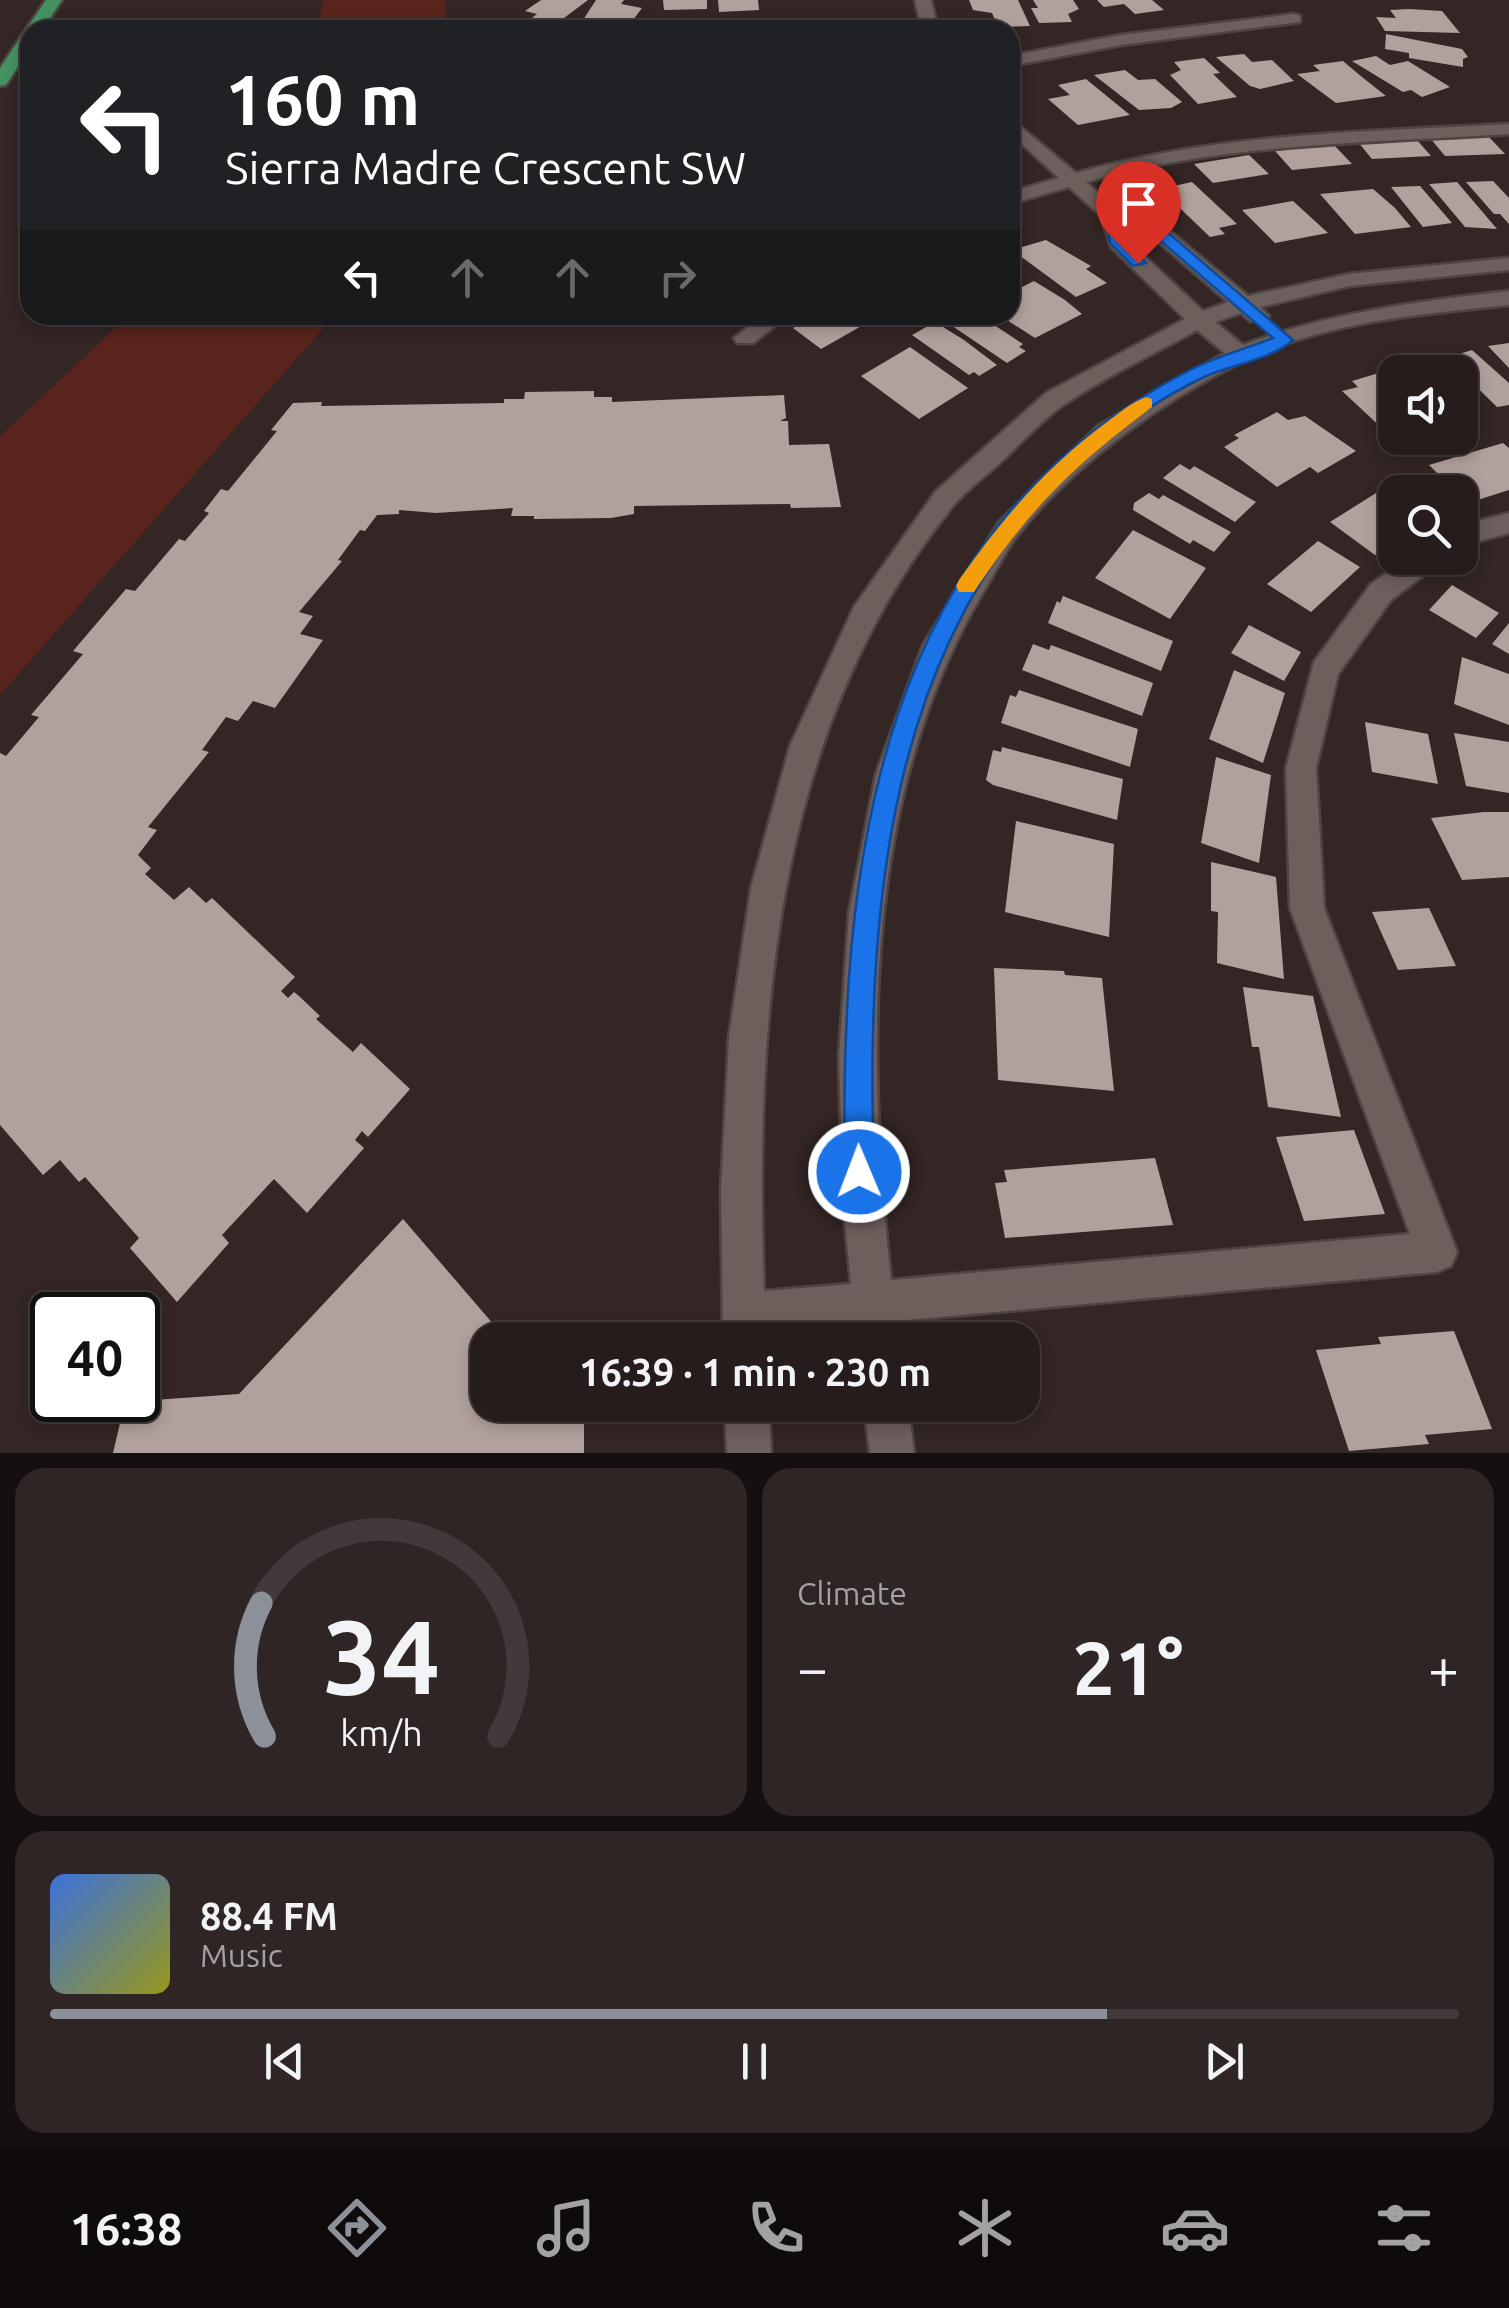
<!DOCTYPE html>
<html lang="en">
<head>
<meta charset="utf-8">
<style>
  body { margin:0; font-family:Ubuntu,sans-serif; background:#2e2524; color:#f1f3f6; height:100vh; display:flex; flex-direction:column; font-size:38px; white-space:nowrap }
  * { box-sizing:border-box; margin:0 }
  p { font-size:32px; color:#a4a1a3 }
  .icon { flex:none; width:55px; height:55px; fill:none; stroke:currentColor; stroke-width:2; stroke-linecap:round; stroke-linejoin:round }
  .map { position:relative; height:1453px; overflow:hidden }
  .sheet { display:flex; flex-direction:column; gap:15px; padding:15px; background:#150f0f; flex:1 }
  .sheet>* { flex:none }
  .guide { position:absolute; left:20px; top:20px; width:1000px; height:305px; border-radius:30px; box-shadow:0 5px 15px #0003,0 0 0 2px #423a3a; background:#202124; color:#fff; overflow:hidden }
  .tools { position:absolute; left:1378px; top:355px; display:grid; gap:20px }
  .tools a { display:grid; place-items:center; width:100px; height:100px; border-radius:20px; background:#261c1b; box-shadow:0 5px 15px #0003,0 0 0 2px #423a3a; font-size:50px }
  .speed { position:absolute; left:30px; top:1292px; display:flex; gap:20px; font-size:50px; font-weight:700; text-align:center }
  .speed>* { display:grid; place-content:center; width:130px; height:130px; border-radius:50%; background:#261c1b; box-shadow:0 5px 15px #0003,0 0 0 2px #423a3a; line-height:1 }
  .speed .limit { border:5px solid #111; border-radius:15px; background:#fff; color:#111 }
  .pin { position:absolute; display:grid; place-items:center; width:85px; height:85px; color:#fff; margin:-102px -42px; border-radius:50% 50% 50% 0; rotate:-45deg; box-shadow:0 0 10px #0007 }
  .pin .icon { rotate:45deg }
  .me { position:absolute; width:110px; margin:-55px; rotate:359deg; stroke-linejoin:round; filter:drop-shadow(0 0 8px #0008) }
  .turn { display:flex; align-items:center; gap:35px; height:210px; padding:0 40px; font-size:45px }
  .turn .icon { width:130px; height:130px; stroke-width:2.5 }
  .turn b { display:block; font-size:70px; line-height:85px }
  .lanes { display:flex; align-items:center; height:95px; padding:0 40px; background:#0003; justify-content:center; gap:50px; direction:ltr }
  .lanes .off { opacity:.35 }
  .big { font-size:75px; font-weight:600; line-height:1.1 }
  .sheet .widget { flex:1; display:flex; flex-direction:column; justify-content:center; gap:15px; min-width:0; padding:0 35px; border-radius:30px; background:#2e2524 }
  .sheet .dial { align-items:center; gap:0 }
  .dial svg { height:260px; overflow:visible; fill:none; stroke:#423a3a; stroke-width:7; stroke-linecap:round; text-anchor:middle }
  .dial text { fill:#f1f3f6; stroke:none }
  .song { display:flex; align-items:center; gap:30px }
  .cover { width:120px; height:120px; border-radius:15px; background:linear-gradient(135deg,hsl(220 70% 55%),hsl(60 70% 35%)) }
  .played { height:10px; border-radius:5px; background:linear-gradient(90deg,#8c9099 75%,#423a3a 75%) }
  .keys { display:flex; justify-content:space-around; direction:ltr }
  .heat { display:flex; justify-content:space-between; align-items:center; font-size:55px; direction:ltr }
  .sheet .tiles { flex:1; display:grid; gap:15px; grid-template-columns:1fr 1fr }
  .widget:last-child { grid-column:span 2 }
  .trip { position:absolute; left:470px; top:1322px; width:570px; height:100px; border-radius:30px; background:#261c1b; box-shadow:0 5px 15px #0003,0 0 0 2px #423a3a; font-weight:600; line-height:100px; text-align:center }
  .dock { display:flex; height:160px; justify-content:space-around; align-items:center; background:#0f0b0b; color:#a4a1a3 }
  .dock .icon { width:70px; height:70px }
  .dock .current { color:#8c9099 }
  .dock b { font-size:45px; color:#f1f3f6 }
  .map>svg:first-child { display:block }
  .green { fill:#59241b }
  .building { fill:#b1a19d }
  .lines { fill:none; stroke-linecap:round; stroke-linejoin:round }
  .minor-casing { stroke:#4e4442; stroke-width:5 }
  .major-casing { stroke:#4e4442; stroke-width:5 }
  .minor { fill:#6d5f5c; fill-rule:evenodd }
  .major { fill:#449261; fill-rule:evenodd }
  .route { fill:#1a73e8; stroke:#114b97; stroke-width:2.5 }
  .slow { fill:#f59e0b }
</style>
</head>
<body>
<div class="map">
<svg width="1509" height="1453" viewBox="0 0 1509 1453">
  <rect width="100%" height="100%" fill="#332624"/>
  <path class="green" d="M324,0H446L444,30H316Z
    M129,315H335L0,695V436Z"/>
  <path class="building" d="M541,0H588L556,24L532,18L537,14L525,11Z
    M596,0H624L621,4L642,8L627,28H612L583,20Z
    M663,0H707V9L664,10Z
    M718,0H758L759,10L719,12Z
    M969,0H1018L1030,26L998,27L992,13L973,10Z
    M1033,0H1073L1079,9L1068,14L1072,22L1039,23L1031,8H1038Z
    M1097,0H1152L1164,10L1135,14L1124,4L1104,7Z
    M1409,9L1442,11L1460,33L1385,31L1376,17L1396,18L1390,10Z
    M1386,34L1462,49L1468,57L1463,59V67L1409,58V53L1385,49Z
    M1244,54L1252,62L1272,60L1294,81L1260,89L1250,86L1216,57Z
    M1376,56L1390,65L1408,61L1450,87L1422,97L1411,90L1403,92L1352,61Z
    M1204,58L1220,73L1213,74L1237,97L1198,104L1170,75L1181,70L1174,62Z
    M1343,61L1362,77L1386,96L1336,103L1297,74L1320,71L1313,65Z
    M1125,70L1138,80L1155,79L1182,102L1171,108L1139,110L1094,75Z
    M1086,79L1130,115L1078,125L1048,99L1070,95L1058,85Z
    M1489,137L1505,154L1445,156L1431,139Z
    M1416,139L1431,156L1372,159L1358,142Z
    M1334,145L1352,164L1292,170L1275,151Z
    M1249,155L1269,174L1213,183L1194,164Z
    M1493,181L1509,198V224L1500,214H1494L1466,182Z
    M1192,182L1237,224L1219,228L1225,234L1210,237L1160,189Z
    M1457,182L1497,229L1465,227L1429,184Z
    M1420,186L1452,223L1423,227L1391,187Z
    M1373,189L1395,208L1411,227L1355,234L1320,194Z
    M1293,201L1328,233L1275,243L1242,210Z
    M1046,240L1091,266L1086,269L1107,283L1076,297L1012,250Z
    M1034,281L1065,300L1082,314L1035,338L999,315H1010V293Z
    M817,315H864L872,320L821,349L793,328Z
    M936,315H979L1023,344L1019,347L1026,351L1007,363Z
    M935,322L964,340L997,365L979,376L974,372L969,375L912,335Z
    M1509,343V368L1488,346Z
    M910,347L968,388L919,419L861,376Z
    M1472,350L1509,383V405L1497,407L1447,358Z
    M1399,367L1406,372H1395V427L1384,430L1342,391L1358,387L1352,381Z
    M594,391V397H612V402L784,395L786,418L780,421H788L789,445L829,444L841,507L791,508L790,504L634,506V514L611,518L534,519V516H511L513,508L436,513L399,510V514L377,515L365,531L360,530L338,560L342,561L299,612L313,616L300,634L323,640L275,708L253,701L238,721L226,717L202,750L209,752L148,827L157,830L138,855L151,868L145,874L174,900L189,887L206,903L212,898L295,977L281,991L288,998L294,992L299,996L320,1016L316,1019L353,1052L361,1043L410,1089L368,1137L362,1131L355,1140L364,1148L307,1213L274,1179L222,1235L229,1243L177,1302L130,1248L139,1238L85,1177L79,1182L60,1160L43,1175L0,1125V753L6,756L39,717L31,715L83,654L73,651L126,589L135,591L179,539L185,541L209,513L204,511L221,489L228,491L277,431L271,430L293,403L322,402L321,406L504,403V399H524L525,392Z
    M1277,412L1288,420L1305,416L1356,451L1318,473L1310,467L1277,487L1224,447L1239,438L1234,435Z
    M1503,443L1509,448V490L1468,503L1429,465Z
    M1180,464L1190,470L1194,466L1256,502L1235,522L1163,478Z
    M1392,483L1406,492H1395V542L1375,555L1330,522Z
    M1149,493L1159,499L1163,495L1231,532L1214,552L1193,540L1190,544L1133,510L1134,503Z
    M1133,530L1206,568L1170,619L1095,578Z
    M1318,541L1360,567L1311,612L1267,584Z
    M1452,585L1499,613L1476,638L1429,610Z
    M1063,596L1173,641L1161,671L1048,623L1057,601L1060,603Z
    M1509,623V654L1492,644Z
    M1249,625L1301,652L1284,681L1231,653Z
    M1033,644L1049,650L1051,645L1153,683L1142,716L1022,670Z
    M1462,657L1509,674V725L1454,704Z
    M1234,670L1285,693L1263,763L1209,739Z
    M1019,690L1138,729L1130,767L1001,723L1010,695L1016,697Z
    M1365,722L1428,734L1438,784L1372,772Z
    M1454,733L1509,742V793L1466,786Z
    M1002,747L1123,779L1117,820L993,785L986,780L993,750L1001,752Z
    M1216,757L1271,775L1259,863L1201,843Z
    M1484,812H1509V877L1462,880L1431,818Z
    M1016,821L1114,844L1109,937L1005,912Z
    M1211,862L1276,877L1284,979L1217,963L1218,912L1211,911Z
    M1429,908L1456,966L1398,970L1372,912Z
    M994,968L1064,971L1065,975L1102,978L1114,1091L998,1080Z
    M1243,987L1313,996L1341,1117L1268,1107L1259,1047H1252Z
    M1354,1130L1385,1214L1304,1221L1276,1137Z
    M1155,1158L1173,1225L1005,1238L995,1183L1007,1182L1004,1170Z
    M403,1219L507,1340H488V1405H584V1453H113L125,1402L239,1394Z
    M1454,1331L1492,1429L1425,1435L1429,1444L1349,1451L1316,1350L1381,1344L1378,1337Z"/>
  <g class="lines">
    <defs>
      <path id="minor" d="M915,0H931L938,30H922Z
        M1294,14L1300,16V22L1121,45L1010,66V56L1121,35Z
        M1010,118L1076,173C1217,133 1364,132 1509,124V134C1368,143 1223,143 1086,182L1117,210L1167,229L1248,296L1349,274L1509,258V270L1349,286L1260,307L1269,316L1266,321H1250L1241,313L1215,322L1243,345C1328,313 1419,301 1509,291V305C1421,314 1324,322 1243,361C1161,402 1075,463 1017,536C1004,553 994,575 982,594C862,798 866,1052 891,1280L1410,1234L1290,908L1286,768L1314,662L1371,584L1409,558H1441L1437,565L1391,600L1338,674L1316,768L1324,908L1457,1252L1451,1266L1437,1272L896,1321L898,1340H856L854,1325L765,1333V1340H723L721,1189L729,1037L751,888L790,746L854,607L936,491L1046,393L1185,319L1111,247L1101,216L1069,187L1010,204V192L1059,178L1010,133ZM1123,226L1153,237L1228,302L1203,311L1128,241ZM1197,330L1225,353L1098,426L999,522L923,645L876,774L849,913L839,1056L843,1200L851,1284L764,1291C754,1020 774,726 953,506C967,489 987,475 1003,460C1023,441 1043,419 1065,404C1106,376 1154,354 1197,330Z
        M763,315H789L753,343H737L734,338Z
        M1509,513V533L1460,546V526Z
        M725,1405H769L771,1453H727Z
        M864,1405H908L914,1453H870Z"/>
      <path id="major" d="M46,0H62L42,30H30V48L6,85L0,86V68Z"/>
    </defs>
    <use href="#minor" class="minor-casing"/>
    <use href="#major" class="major-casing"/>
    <use href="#minor" class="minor"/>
    <use href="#major" class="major"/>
  </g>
  <path class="route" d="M1105,210H1116L1165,230L1293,340C1272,359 1231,365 1204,377C1162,397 1119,427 1085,457C882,636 866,921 874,1172L870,1182L859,1186L849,1182L845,1172C839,858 878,532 1188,371C1215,357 1245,349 1273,338L1155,236L1120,223L1125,242L1146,263L1133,266L1110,243Z"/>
  <path class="slow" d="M1146,397L1152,399V407C1071,468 1031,507 974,592H959L956,586L959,580C1002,519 1046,467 1107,422C1119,413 1132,402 1146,397Z"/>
</svg>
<div class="tools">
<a><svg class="icon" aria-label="sound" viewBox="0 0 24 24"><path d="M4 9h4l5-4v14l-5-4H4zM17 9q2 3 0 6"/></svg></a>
<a><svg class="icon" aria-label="search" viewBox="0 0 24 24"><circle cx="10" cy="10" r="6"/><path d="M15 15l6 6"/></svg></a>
</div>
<div class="speed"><div class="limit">40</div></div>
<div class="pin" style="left:1138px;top:263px;background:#d93025"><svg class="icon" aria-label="arrive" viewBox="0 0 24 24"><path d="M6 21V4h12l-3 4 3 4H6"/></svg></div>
<svg class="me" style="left:859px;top:1172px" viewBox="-20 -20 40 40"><circle r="17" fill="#1a73e8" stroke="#fff" stroke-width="3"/><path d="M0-11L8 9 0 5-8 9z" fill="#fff"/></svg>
<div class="trip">16:39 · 1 min · 230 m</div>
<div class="guide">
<div class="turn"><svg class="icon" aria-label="left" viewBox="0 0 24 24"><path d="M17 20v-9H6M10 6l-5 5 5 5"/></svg><div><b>160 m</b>Sierra Madre Crescent SW</div></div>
<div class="lanes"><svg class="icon" aria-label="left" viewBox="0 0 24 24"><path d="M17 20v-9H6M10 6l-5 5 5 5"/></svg><svg class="icon off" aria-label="ahead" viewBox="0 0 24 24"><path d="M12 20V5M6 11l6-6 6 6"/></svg><svg class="icon off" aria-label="ahead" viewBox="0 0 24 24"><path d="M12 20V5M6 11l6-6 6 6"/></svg><svg class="icon off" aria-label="right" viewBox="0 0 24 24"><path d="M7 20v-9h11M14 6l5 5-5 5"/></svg></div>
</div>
</div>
<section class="sheet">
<div class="tiles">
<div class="widget dial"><svg viewBox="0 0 100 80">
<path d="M14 69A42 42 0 1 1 86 69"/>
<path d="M14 69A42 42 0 0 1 13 28" stroke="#8c9099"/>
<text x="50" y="56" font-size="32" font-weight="700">34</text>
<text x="50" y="72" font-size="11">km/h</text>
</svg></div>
<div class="widget"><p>Climate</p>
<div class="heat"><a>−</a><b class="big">21°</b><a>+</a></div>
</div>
<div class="widget">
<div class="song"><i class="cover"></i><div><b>88.4 FM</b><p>Music</p></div></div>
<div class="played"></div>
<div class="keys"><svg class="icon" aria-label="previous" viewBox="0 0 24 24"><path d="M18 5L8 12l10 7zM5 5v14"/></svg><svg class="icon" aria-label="pause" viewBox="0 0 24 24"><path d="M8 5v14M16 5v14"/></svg><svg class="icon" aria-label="next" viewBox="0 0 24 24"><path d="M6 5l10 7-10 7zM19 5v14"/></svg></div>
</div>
</div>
</section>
<nav class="dock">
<b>16:38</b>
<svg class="icon current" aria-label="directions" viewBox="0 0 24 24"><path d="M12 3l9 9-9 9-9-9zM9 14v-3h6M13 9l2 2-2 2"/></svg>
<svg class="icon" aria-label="music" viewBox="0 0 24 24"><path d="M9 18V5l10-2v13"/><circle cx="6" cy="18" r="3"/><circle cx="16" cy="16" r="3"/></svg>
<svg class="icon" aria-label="phone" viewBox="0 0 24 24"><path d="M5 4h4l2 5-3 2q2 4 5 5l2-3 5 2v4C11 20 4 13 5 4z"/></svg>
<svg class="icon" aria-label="climate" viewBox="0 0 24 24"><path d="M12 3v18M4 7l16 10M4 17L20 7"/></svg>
<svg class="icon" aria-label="car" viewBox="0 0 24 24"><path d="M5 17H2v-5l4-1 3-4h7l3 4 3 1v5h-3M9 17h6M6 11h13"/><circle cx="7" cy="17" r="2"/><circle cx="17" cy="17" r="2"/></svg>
<svg class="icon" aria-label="filters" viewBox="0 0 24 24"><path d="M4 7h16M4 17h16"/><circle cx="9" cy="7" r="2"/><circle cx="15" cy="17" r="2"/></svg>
</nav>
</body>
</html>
